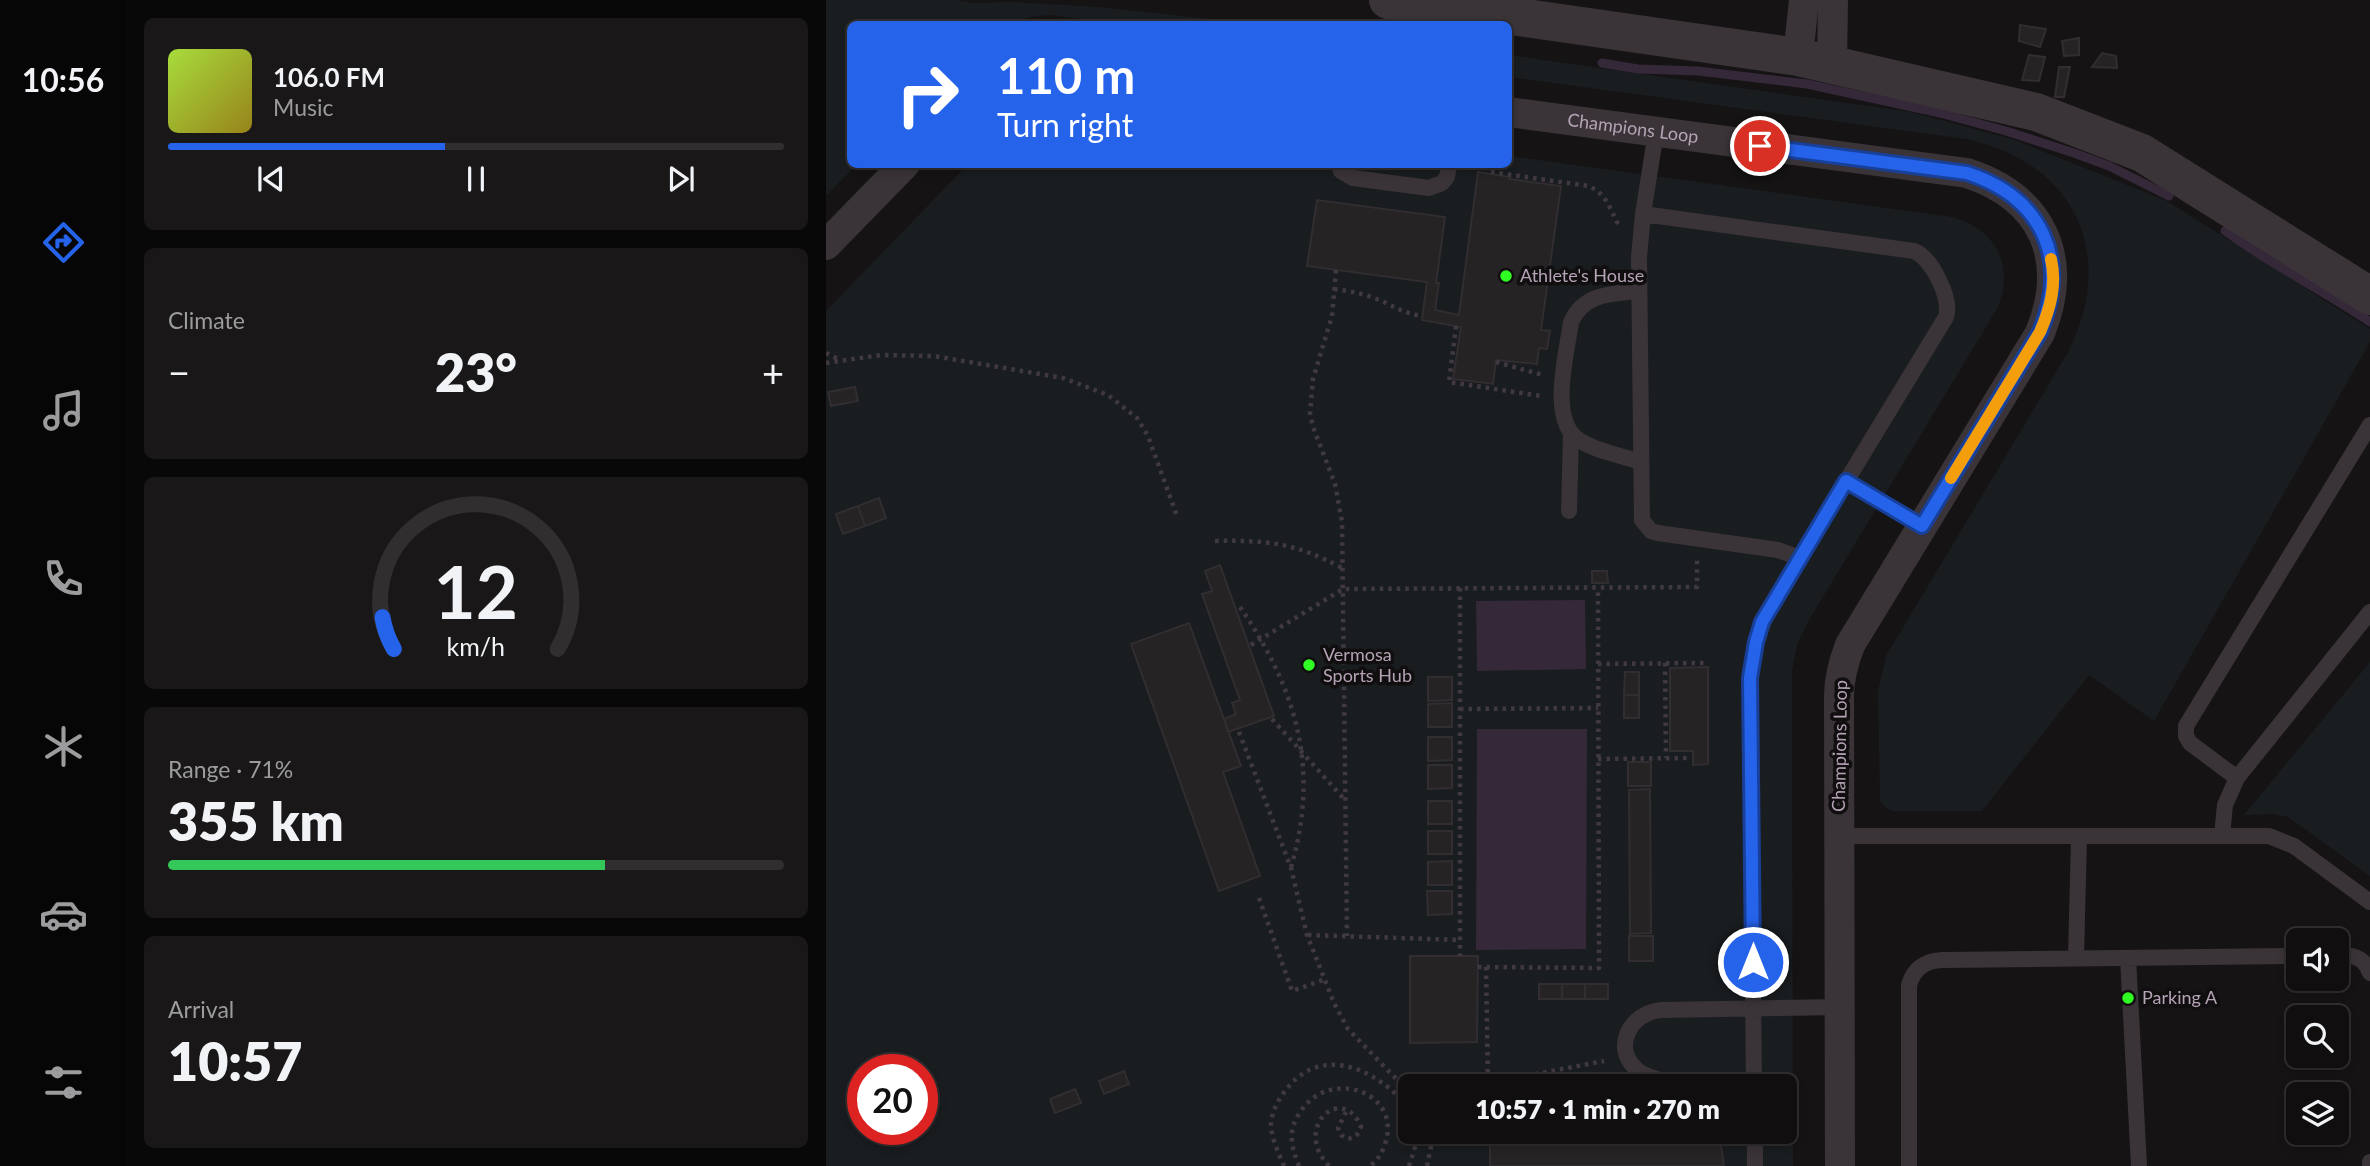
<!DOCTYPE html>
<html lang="en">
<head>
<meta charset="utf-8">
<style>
  body { margin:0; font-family:Lato,sans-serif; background:#191718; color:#f1f3f6; height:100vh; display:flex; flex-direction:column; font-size:26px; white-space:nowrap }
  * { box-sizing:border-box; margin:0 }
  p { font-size:23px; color:#9c9c9e }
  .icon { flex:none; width:38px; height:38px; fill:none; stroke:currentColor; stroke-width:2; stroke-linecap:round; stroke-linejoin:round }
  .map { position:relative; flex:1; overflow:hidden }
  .sheet { display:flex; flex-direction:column; gap:18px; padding:18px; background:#090808; width:700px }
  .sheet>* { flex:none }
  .hud { position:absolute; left:21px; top:21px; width:665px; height:147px; border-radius:10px; box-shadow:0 4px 10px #0003,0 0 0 2px #302e2f; background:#2563eb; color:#fff; overflow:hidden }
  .buttons { position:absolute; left:1460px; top:928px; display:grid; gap:14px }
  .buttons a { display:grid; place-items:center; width:63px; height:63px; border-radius:10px; background:#100e0f; box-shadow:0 4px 10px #0003,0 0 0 2px #302e2f; font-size:35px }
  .speed { position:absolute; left:21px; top:1054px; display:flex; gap:14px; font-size:35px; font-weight:700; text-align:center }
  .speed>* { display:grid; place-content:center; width:91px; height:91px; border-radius:50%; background:#100e0f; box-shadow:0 4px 10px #0003,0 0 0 2px #302e2f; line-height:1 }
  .speed .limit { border:10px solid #d22; background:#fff; color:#111 }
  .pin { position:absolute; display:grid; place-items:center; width:60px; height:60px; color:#fff; margin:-30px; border:4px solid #fff; border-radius:50%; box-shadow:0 2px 7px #0007 }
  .me { position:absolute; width:77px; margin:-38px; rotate:0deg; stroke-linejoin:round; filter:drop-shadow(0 0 5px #0008) }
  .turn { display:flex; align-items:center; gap:24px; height:147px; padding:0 35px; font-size:32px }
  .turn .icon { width:91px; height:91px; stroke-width:2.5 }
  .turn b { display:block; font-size:49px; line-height:60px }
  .big { font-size:52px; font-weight:800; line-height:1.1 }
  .sheet .widget { flex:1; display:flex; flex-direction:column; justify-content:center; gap:10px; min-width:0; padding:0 24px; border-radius:10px; background:#191718 }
  .sheet .dial { align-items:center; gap:0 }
  .dial svg { height:182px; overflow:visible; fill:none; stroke:#302e2f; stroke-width:7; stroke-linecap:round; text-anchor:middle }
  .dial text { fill:#f1f3f6; stroke:none }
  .song { display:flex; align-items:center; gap:21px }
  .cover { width:84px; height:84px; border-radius:10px; background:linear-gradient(135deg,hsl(80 70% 55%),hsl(50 70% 35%)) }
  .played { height:7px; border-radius:4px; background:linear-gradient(90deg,#2563eb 45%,#302e2f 45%) }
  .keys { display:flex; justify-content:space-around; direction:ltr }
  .heat { display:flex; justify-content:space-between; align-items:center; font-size:38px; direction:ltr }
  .charge { height:10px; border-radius:5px; background:linear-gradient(90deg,#34c759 71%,#302e2f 0) }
  .trip { position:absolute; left:572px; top:1074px; width:399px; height:70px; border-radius:10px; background:#100e0f; box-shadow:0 4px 10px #0003,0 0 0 2px #302e2f; font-weight:800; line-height:70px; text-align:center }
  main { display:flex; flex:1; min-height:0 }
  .tab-bar { display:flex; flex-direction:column; width:126px; justify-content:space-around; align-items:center; background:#060606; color:#9c9c9e }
  .tab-bar .icon { width:49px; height:49px }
  .tab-bar .selected { color:#2563eb }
  .tab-bar b { font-size:32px; color:#f1f3f6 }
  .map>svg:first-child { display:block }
  .green { fill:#191d20; fill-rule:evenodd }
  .water { fill:#342839 }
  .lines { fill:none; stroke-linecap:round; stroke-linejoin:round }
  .stream { stroke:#342839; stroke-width:9 }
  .building { fill:#262325; stroke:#312d30; stroke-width:2 }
  .path { stroke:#413941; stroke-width:4.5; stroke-dasharray:3.5 5; stroke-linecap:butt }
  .service { stroke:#3a3439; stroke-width:16 }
  .minor { stroke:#3a3439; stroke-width:30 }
  .tertiary { stroke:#3a3439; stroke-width:38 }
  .route-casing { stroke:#184099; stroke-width:18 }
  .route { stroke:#2563eb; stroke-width:12 }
  .slow { stroke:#f59e0b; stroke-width:12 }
  .poi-dot { fill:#2ffd23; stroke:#100e0f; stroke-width:2.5 }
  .labels { text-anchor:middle; stroke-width:7; stroke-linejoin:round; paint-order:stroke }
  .street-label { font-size:18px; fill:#b5a3b6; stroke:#100e0f }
  .poi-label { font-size:18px; fill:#b5a3b6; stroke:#100e0f; text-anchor:start }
</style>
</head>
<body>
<main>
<nav class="tab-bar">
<b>10:56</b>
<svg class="icon selected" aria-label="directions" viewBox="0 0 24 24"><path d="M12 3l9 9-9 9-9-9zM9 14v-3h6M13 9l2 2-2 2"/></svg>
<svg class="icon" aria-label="music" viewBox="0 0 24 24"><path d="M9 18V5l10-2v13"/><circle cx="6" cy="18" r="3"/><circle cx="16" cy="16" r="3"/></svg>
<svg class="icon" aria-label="phone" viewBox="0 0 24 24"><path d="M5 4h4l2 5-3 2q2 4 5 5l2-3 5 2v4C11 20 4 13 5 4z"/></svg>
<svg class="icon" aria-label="climate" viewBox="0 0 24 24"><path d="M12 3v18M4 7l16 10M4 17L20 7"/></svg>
<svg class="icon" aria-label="car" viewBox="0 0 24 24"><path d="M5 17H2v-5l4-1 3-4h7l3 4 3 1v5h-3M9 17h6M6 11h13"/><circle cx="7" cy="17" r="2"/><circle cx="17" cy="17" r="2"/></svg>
<svg class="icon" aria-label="filters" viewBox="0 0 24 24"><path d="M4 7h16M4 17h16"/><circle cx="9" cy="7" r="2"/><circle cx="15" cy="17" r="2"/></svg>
</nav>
<section class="sheet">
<div class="widget">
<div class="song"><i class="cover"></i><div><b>106.0 FM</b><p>Music</p></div></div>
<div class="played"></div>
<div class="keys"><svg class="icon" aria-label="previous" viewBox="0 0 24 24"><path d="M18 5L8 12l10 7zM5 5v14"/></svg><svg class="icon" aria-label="pause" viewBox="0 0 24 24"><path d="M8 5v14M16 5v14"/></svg><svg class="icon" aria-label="next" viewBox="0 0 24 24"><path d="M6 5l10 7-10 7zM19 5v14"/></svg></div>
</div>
<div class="widget"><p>Climate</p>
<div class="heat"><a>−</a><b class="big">23°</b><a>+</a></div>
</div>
<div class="widget dial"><svg viewBox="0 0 100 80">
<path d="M14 69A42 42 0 1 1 86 69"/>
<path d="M14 69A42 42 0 0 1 9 55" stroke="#2563eb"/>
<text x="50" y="56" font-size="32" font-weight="700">12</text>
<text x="50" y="72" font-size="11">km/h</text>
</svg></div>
<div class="widget"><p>Range · 71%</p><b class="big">355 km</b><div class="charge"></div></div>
<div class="widget"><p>Arrival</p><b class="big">10:57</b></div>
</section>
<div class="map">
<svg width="1544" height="1166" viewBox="0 0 1544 1166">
  <rect width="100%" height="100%" fill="#151314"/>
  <path class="green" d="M0,0H131L147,3L184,2L273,7L431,24H297L223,15L206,17L180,24H24V164L30,165L0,196Z
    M683,55L1085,112L1186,139L1341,201L1544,329V342L1328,721L1263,675L1156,811H1067L1061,809L1054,801L1052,691L1060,656L1242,352C1292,253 1248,162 1140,139L683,77Z
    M683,156L1126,217C1169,229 1189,264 1172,307L983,620L971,645L966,671L967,1166H0V311L141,165L682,164ZM37,1069H96V1129H37ZM584,1087H959V1132H584Z
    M1544,662V876L1462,817L1447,814L1418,815Z"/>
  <path class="water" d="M759,600L760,669L651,671L650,601Z
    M651,729H761L760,949L650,950Z"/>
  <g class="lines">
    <path class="stream" d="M776,63L812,69L872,71L981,84L1114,113L1180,131L1248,153L1283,166L1343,196
      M1399,231C1445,265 1497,290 1544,322"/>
  </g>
  <path class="building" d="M1194,25L1220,29L1214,47L1193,41Z
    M1253,38V55L1238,56L1236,41Z
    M1276,53L1290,56L1291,68L1266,67Z
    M1203,55L1219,57L1213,81L1196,80Z
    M1233,67H1244L1238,97H1229Z
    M652,172L684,177L683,179L735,186L715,330L724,331L721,349L713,348L711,364L670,360L667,384L627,379L635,327L596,320L601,282L481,266L491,200L619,217L610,283H613L609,310L633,315Z
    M29,387L32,401L5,406L2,392Z
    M53,498L60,518L39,526L32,506Z
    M32,506L39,526L17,534L10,514Z
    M394,565L448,716L402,732L398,719L410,714L406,703L414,700L376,594L386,591L379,571Z
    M766,571H781L782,583H766Z
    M363,623L415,766L397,772L434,876L393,891L305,644Z
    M882,667V764L867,765V751H844V668Z
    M799,672H813V695H798Z
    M602,677H626V700L602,701Z
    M798,695H813V718H798Z
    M626,703V727H602V704Z
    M602,737H626V760L602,761Z
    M802,762H825V786H802Z
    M602,765H626V788L602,789Z
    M824,789L825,933L804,934L803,790Z
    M602,801H626V824H602Z
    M602,831H626V854H602Z
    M626,861V885H602V862Z
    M601,891H626V914L602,915Z
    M803,936H827V961H803Z
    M584,956H652L651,1042L584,1043Z
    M713,984H736V999H713Z
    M736,984H759V999H736Z
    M759,984H782V999H759Z
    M298,1071L303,1084L278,1094L273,1081Z
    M249,1089L255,1103L229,1113L224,1099Z
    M664,1132H893L898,1166H664Z"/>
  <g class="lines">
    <path class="path" d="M665,172L763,186C781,195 783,207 792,224
      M510,270L506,316L487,379L484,413L487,427L509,484L516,522L521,936
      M508,289C522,291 535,293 548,298C565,304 577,314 597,316
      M630,326L623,382L715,396
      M0,353L14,360
      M670,362L717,375
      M0,363L55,355L108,356L237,378L282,395L311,418L322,436L351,516
      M389,541C441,540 470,543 516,568
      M634,588V956
      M414,607C471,690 494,769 465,867
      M425,645L517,589L871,587V560
      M839,663L840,758
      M772,664L879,663
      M634,709L772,708
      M446,719L519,800
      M413,732L465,868L481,935L508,1003L522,1029L584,1093
      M772,759L863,758
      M433,898L466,991L497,980
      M482,935L635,940
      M652,967L773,968L772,588
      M660,967L662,1083L666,1087
      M642,1087L778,1061
      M458,1166C453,1154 445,1138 445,1124C446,1110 454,1096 464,1085C501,1043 557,1074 584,1110
      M473,1166C465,1146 461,1130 475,1111C504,1067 577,1092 559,1144C556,1153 552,1160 544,1166
      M503,1166C465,1126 518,1083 535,1127C532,1135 529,1138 521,1139L515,1135L512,1128L521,1110
      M583,1166L594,1132
      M601,1166L608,1132"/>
    <path class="service" d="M830,132L817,214L813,257L816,520L825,531L832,533L952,550L974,558
      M513,164L515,171L527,178L603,188L616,183L621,177L623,164
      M817,214L1088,251C1106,258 1126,299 1120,317L945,605C933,629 927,651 924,678L928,1087
      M813,291C785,294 758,293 745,322C741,353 722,420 753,440C769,451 795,455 814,462
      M1020,481L1096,526
      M743,511L745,433
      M1411,778L1364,743L1360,736V726L1544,425
      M1013,836H1443L1468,846L1544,902
      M1396,836L1399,805L1411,778L1544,612
      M1510,955C1526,955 1538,956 1544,973
      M1250,958L1253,837
      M1302,958L1313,1166
      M867,1087C851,1083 828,1081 814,1072C784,1051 803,1012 836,1010L1014,1007
      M929,1132V1166
      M1083,1166V985C1088,968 1099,961 1116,960L1472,956
      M1544,1166V1162"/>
    <g class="minor">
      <path d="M972,57L978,0"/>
      <path d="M1006,65L1007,0"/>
      <path id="s1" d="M682,112L1141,173C1217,198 1244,259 1214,333L1024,645C1017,663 1013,678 1013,697L1014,1166"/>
      <path d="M0,245L79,164"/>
    </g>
    <path class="tertiary" d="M562,0L623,7L972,57L1210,112L1316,153L1544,296"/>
  </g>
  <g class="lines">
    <defs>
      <path id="route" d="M927,962L924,678L930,642L936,622L1020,481L1096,526L1214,332C1244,259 1217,198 1141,173L934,146"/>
    </defs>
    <use href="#route" class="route-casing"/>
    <use href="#route" class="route"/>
    <path class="slow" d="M1125,478L1214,332C1224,309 1231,285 1225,259"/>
  </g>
  <g class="poi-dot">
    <circle cx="680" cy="276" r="7"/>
    <circle cx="483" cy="665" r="7"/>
    <circle cx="1302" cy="998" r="7"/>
  </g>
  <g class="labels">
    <g class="street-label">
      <text dy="6" stroke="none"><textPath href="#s1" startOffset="126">Champions Loop</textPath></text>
      <text transform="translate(1014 746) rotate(-89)" y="6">Champions Loop</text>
    </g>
    <g class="poi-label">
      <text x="694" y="282">Athlete's House</text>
      <text x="497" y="661">Vermosa<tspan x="497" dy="21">Sports Hub</tspan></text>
      <text x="1316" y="1004">Parking A</text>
    </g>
  </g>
</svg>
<div class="buttons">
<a><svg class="icon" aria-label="sound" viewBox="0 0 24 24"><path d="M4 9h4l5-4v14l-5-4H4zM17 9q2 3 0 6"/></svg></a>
<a><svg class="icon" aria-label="search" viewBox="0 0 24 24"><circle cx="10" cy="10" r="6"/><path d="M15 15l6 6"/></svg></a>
<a><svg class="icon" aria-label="layers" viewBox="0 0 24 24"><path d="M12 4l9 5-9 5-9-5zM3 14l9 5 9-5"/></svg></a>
</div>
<div class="speed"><div class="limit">20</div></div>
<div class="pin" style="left:934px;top:146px;background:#d93025"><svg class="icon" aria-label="arrive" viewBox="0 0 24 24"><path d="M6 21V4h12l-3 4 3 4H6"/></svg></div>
<svg class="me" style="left:927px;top:962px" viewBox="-20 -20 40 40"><circle r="17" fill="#2563eb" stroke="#fff" stroke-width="3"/><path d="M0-11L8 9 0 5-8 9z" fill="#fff"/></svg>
<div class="trip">10:57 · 1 min · 270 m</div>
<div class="hud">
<div class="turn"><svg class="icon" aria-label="right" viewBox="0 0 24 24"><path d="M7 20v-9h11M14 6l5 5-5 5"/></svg><div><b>110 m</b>Turn right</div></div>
</div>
</div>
</main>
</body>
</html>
